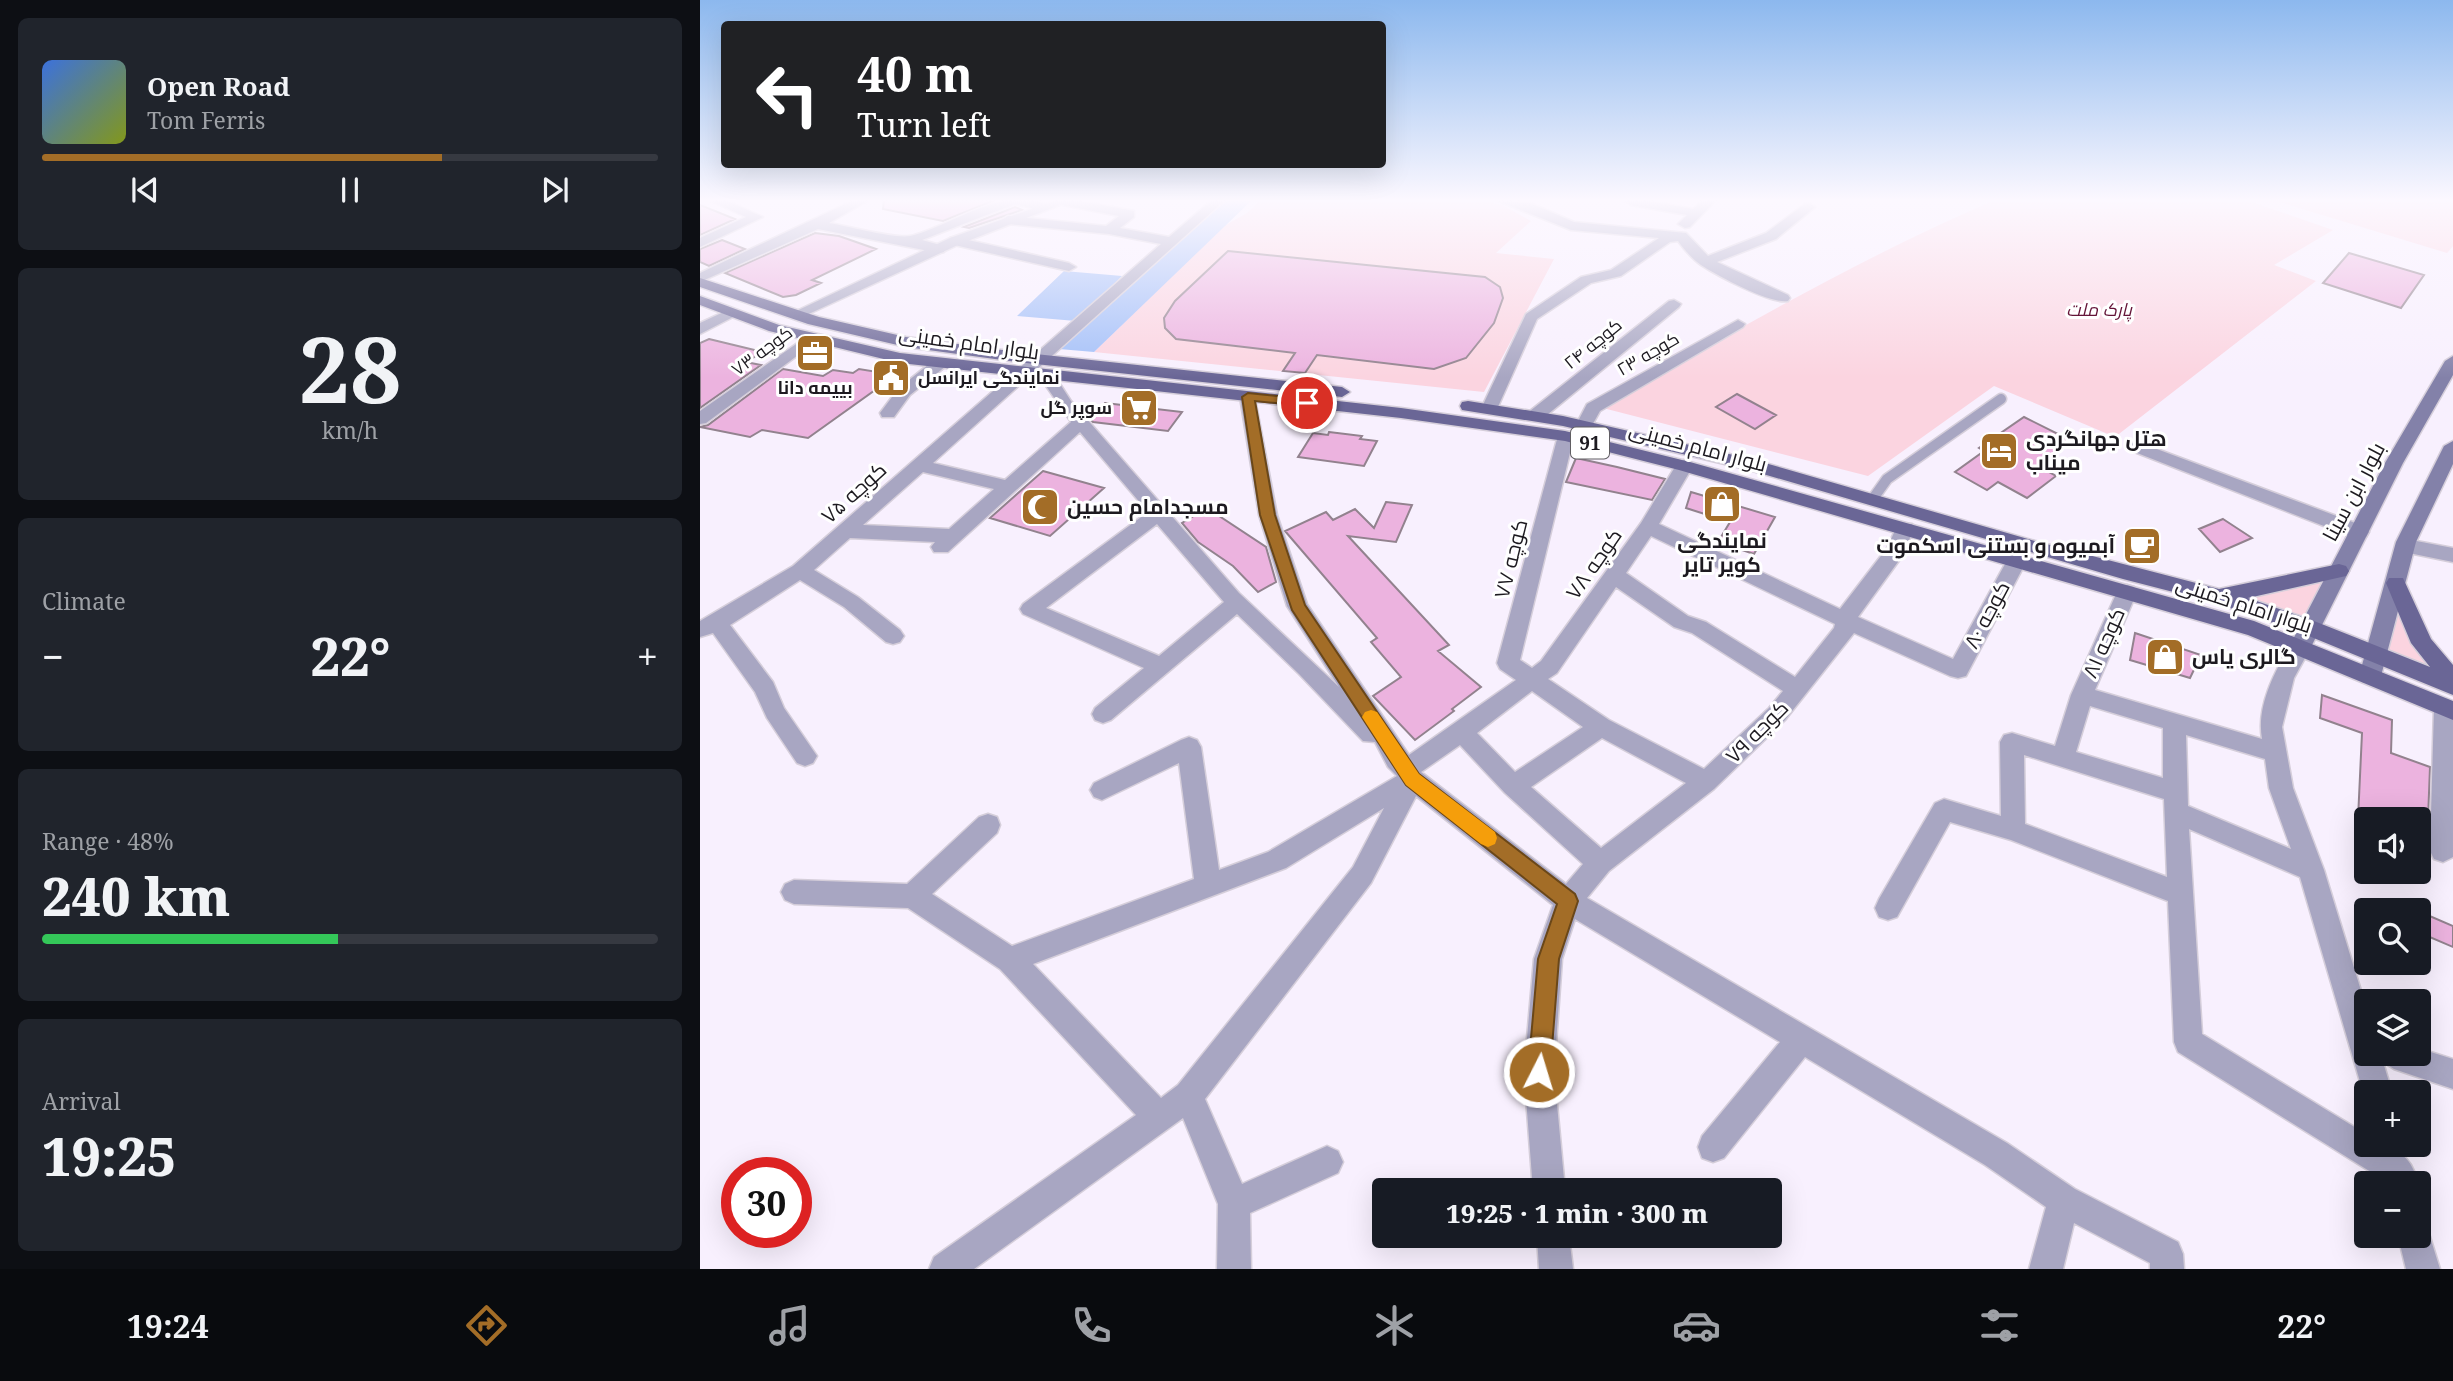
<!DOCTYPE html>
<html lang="en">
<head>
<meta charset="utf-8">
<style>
  body { margin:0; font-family:"Noto Serif",Cairo,serif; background:#20242c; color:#f1f3f6; height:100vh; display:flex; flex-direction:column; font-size:26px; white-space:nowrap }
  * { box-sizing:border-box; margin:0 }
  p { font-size:23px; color:#9ea1a6 }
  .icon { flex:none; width:38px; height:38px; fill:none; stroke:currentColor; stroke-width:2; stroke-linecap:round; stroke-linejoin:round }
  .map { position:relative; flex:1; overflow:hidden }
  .side { display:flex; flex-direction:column; gap:18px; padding:18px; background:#0d0f14; width:700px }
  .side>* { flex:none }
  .top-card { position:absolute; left:21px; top:21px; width:665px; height:147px; border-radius:7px; box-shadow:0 7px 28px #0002; background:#202124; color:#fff; overflow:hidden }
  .tools { position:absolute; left:1654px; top:807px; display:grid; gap:14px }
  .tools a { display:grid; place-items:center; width:77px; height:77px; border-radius:7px; background:#171b24; box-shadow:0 7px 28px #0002; font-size:35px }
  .speed { position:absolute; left:21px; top:1157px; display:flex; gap:14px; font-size:35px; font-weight:700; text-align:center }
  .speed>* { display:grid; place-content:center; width:91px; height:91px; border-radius:50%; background:#171b24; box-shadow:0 7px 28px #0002; line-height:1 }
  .speed .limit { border:10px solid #d22; background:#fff; color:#111 }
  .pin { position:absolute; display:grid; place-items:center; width:60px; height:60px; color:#fff; margin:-30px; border:4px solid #fff; border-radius:50%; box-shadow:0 2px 7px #0007 }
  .me { position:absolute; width:77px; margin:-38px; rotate:5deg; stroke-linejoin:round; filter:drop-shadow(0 0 5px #0008) }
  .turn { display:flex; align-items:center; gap:24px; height:147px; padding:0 21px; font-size:32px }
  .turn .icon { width:91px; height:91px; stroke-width:2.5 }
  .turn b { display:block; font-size:49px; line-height:60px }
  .big { font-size:52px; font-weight:800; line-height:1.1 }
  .side .widget { flex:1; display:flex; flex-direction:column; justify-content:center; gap:10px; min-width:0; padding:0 24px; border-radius:10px; background:#20242c }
  .side .dial { align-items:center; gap:0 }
  .dial b { font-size:91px; line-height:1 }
  .song { display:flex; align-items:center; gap:21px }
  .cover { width:84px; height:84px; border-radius:10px; background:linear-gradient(135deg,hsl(220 70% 55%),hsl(70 70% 35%)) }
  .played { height:7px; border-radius:4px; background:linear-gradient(90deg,#a36d27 65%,#363941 65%) }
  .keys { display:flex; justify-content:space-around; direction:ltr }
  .heat { display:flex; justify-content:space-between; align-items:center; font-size:38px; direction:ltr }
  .charge { height:10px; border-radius:5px; background:linear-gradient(90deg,#34c759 48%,#363941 0) }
  .trip { position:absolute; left:672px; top:1178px; width:410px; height:70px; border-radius:7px; background:#171b24; box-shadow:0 7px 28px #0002; font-weight:800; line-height:70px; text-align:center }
  .dock { display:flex; height:112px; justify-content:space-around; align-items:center; background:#090b0e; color:#9ea1a6 }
  .dock .icon { width:49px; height:49px }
  .dock .current { color:#a36d27 }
  .dock b { font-size:32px; color:#f1f3f6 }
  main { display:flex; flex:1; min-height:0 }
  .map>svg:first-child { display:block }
  .green { fill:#fbd4e0 }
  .water { fill:#a2bff8 }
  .building { fill:#ecb3df; stroke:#92828e; stroke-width:2 }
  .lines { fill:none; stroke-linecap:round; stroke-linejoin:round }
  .service-casing { stroke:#d5ceda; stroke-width:13 }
  .minor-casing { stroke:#d5ceda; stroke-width:3 }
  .tertiary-casing { stroke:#d5ceda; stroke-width:3 }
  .secondary-casing { stroke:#d5ceda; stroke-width:3 }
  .primary-casing { stroke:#d5ceda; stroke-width:3 }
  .service { stroke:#a8a6c2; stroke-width:10 }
  .minor { fill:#a8a6c2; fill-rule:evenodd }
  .tertiary { fill:#a8a6c2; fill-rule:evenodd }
  .secondary { fill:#8381a9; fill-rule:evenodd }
  .primary { fill:#6a6696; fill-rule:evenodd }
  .route { fill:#a36d27; stroke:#6a4719; stroke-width:2 }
  .slow { fill:#f59e0b }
  .labels { text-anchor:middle; stroke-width:6; stroke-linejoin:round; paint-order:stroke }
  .far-park-label { font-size:18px; font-style:italic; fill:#641438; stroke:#fff }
  .far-street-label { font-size:18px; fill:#1d1a20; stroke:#fff }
  .far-poi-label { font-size:18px; font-weight:bold; fill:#1d1a20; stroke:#fff; text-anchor:start }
  .shield { fill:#fff; stroke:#615f63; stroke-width:2 }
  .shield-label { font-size:19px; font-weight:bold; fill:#1d1a20 }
  .street-label { font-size:21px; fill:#1d1a20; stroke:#fff }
  .poi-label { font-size:21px; font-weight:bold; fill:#1d1a20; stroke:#fff; text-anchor:start }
</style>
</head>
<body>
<main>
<section class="side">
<div class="widget">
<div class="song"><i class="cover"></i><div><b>Open Road</b><p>Tom Ferris</p></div></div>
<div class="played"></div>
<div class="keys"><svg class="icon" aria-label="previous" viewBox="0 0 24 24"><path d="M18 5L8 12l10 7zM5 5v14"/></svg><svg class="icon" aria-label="pause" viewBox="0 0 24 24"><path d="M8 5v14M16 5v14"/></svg><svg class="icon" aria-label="next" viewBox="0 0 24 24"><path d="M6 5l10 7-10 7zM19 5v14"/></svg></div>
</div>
<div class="widget dial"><b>28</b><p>km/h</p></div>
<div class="widget"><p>Climate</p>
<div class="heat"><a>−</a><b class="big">22°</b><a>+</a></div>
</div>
<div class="widget"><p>Range · 48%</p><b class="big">240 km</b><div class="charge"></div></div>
<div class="widget"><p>Arrival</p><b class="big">19:25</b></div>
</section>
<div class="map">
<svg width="1753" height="1269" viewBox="0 0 1753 1269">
  <rect width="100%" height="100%" fill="#f8f0fe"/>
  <path class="green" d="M560,201H786L802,205L831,221L796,253L854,259L784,392L394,352L524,226L547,213Z
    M1293,201H1549L1633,230L1574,265L1616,281L1415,437L1294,386L1168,476L899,407C1029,335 1157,259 1293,201Z
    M1576,201H1753V246L1747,253Z
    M1628,579L1606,622L1537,598Z
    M1697,608L1735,674L1683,654Z"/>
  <path class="water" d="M522,201H551L394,352L359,349Z
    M364,271L422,276L376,321L317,316Z"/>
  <path class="building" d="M184,200H295L243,221L183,209Z
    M0,205L35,219L0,235Z
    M315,207L322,210L269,228L264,227Z
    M115,233L139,236L176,249L112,280L121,283L96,295L83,297L25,273Z
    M22,240L45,249L9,266L0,262V249Z
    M528,251L785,277L800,287L803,298L794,323L766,358L734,369L617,355L605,373L583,371L595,353L476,339L465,328L464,318L475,301Z
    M1649,253L1724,275L1701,308L1623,283Z
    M9,339L63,352L46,362L61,365L0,408V343Z
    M83,369L123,376L133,370L153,373L159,369L196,375L108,438L62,430L50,437L0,427L8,425Z
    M1037,394L1076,415L1055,429L1016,407Z
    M405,403L482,412L468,431L393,422L391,420Z
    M1324,417L1372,441L1338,466L1356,476L1327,498L1298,482L1287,490L1255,472L1284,451L1279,448Z
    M629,432L662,436L660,439L677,441L664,466L598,457L613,433L628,435Z
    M876,458L917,467L965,479L952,500L866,482Z
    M343,471L404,488L350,536L290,518Z
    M991,492L1075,517L1054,554L1018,542L1030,522L986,508Z
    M686,502L712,505L696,542L648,536L749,645L738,651L781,687L752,709L754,711L715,740L673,696L701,677L671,642L677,638L585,531L626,512L633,520L655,509L674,528Z
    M507,508L566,547L576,582L558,592L533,566L498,542L482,523Z
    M1523,519L1552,538L1520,552L1499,529Z
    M1435,633L1501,655L1490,678L1430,660Z
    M1622,695L1692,720L1691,753L1730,767L1728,819H1658L1662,733L1620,718Z
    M1718,911L1753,926V947L1718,932Z"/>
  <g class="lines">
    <defs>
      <path id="service" d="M1172,500L1187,479L1301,399"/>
      <path id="minor" d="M11,201H27L63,217L0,247V238L46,217Z
        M152,201H167L129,223C147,226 195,239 210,236C245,229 314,179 348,207L342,211L315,204L222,240L244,246V252L239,253L118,229L0,282V273Z
        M357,201H380L434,211V217L420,228L469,237L511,201H524L233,463L305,480L371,422L339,376L341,373H353L371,401L539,593L639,687L587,606L559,515L540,397L542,394H554L577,515L607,604L709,755L816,680L800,669L797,663L859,432H871L874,436L820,660L832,668L841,661L941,523L978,462L984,460L993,466L959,524L1140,609L1187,548L1198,524H1212L1214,528L1203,555L1158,617L1253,659L1310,555H1324L1327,560L1266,676L1258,678L1250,676L1154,633L1085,720L1014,789L909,871L887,898L1307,1143L1375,1189L1478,1242L1483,1254L1484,1269H1450V1263L1374,1223L1363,1269H1329L1346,1207L1285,1165L1105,1057L1024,1158L1013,1162L1002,1158L998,1147L1002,1136L1080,1042L875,919L862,959L854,1072L865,1190H833L824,1072L834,959L853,905L716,796L671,883L505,1099L542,1184L627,1146L638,1151L643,1162L638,1173L550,1213L551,1269H517L518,1204L483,1118L274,1269H229L234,1257L436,1115L300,969L208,908L94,904L85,900L81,892L85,884L94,880L207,884L279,817L288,814L297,817L300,825L297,833L232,894L312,946L494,879L479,763L402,800L394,797L390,790L394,783L481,740L489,737L497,740L501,747L519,870L568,852L697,776L688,767L675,742L663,741L599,674L537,614L411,720L403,723L395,720L392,714L395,708L444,668L323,614L320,609L323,604L448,512L380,432L248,552H234L231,547L235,542L150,538L114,570L158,597L200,630L204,636L200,642L193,644L186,642L144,607L100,580L30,625L73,682L84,708L117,756L113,763L105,766L97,763L67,718L55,692L13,633L0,637V621L93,566L461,244L409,234L308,224L302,220L308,216L406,226L419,216L363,205ZM223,472L294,489L249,529L163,525ZM457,524L524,602L459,656L346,608ZM951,536L1135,624L1134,628L1095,677L1006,622L988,616L926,573ZM916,587L974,627L992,633L1083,691L1069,708L1004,769L909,720L848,679L857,673ZM832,691L883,727L815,772L777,733ZM902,738L986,783L901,848L831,787ZM760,745L805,793L883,864L866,884L721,772ZM684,808L653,867L478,1085L461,1098L333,964L586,868Z
        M798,201L830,203L874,222L986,233L1008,256L1066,233L1105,204L1109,203L1115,207L1076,239L1017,262L1088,295L1090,298L1088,301C1072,305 1016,275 1001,265C992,259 984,249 978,241L970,242L921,276L891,283L837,319L797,409L789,414L781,409L826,314L881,277L911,270L959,238L871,230Z
        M925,201H948L993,209L1002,201H1015L990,227L985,228L978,224L987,215L931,205Z
        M255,237L369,263L376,267L369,271L250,244V238Z
        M974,300L981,304L979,307L842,419H830L828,415L830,411L969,301Z
        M30,309L35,310L37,313L35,316L0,334V323Z
        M1038,320L1045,324L1043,327L900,411L890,429H878L876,425L887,404Z
        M112,333L117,335L120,338L117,341L6,423L0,424V411Z
        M240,358L248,363L246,366L210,395L194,417H182L180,413L198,389L234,360Z
        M1438,442L1666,527L1669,532L1666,537H1652L1432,451L1429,447L1432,443Z
        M1706,539L1753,548V562L1699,551L1696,546L1699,541Z
        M1427,585L1434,587L1437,592L1395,690L1562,739C1556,705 1576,670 1592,641L1600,639L1608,641L1611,647L1594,678L1582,727L1593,788L1624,870L1666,1007V1054H1718V1048L1753,1059V1089L1694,1069L1683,1062L1692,1092H1666V1102L1600,877L1489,829L1502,1034L1666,1134V1144C1686,1144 1706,1151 1714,1171L1709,1182H1687L1478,1052L1474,1042L1468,901L1311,840L1250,822L1197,917L1188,920L1179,917L1175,908L1179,899L1235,803L1244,799L1301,816L1300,742L1304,735L1312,733L1355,746L1371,695L1417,592L1420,587ZM1390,706L1463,728V778L1376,752ZM1486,735L1565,759L1569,788L1591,849L1488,806ZM1324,755L1464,799L1467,877L1325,824Z
        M1745,699L1753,702V857L1743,862L1734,859L1730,851L1734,708L1737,702Z
        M1718,1222L1726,1224L1740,1269H1706L1698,1236H1718Z
        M837,1236H869L873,1269H839Z"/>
      <path id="tertiary" d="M354,201H370L260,244L100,318L95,319L88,315L250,238Z"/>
      <path id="secondary" d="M1753,356V375L1703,463L1608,653L1600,655L1592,653L1589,647L1685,463L1745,361Z
        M1753,441V464L1716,542L1681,676L1678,682L1670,684L1662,682L1659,676L1696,542L1744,446Z"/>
      <path id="primary" d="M0,278L119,317L206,337L317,352L642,387L650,392L642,397L317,362L206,347L108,324L0,287Z
        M0,296L79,325L200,353L701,408L865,431L990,462L1554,621L1753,701V720L1548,635L979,470L865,441L701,418L200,363L69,331L0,305Z
        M768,401L863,416L1051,459L1335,541L1519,589L1639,564L1646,566L1649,571L1646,576L1548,598L1614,621L1730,667L1711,643L1686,583L1689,578H1703L1731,639L1753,665V695L1599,632L1516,603L1423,579L1046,469L863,426L762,410L760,406L762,402Z"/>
    </defs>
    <use href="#service" class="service-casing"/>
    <use href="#minor" class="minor-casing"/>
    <use href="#tertiary" class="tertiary-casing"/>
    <use href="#secondary" class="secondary-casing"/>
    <use href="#primary" class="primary-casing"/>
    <use href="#service" class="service"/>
    <use href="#minor" class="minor"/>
    <use href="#tertiary" class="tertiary"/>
    <use href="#secondary" class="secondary"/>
    <use href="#primary" class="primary"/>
  </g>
  <linearGradient id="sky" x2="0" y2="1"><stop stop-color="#8cb8ee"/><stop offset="0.53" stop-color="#fcf8ff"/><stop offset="1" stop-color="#fcf8ff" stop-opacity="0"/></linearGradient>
  <rect width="1753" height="378" fill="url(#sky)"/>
  <path class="route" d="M548,393L607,399L613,403L607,406L555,401L575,515L605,605L719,774L875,894L878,901L859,959L850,1072L847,1080L839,1083L831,1080L828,1072L838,959L857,904L706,785L592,610L560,515L542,397Z"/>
  <path class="slow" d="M671,710L677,712L719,774L795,832L797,838L795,844L788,847L781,844L706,785L662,717L665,712Z"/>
  <defs>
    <symbol id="office-square" viewBox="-11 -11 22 22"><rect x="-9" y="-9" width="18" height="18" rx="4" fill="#a36d27" stroke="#fff"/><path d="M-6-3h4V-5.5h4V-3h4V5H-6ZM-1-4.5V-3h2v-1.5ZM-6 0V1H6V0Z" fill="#fff"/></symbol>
    <symbol id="civic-square" viewBox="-11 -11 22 22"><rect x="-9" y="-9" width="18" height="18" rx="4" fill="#a36d27" stroke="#fff"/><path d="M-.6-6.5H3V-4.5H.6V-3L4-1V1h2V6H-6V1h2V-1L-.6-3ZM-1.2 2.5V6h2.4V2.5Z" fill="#fff"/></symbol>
    <symbol id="supermarket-square" viewBox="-11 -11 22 22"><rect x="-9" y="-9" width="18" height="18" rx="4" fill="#a36d27" stroke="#fff"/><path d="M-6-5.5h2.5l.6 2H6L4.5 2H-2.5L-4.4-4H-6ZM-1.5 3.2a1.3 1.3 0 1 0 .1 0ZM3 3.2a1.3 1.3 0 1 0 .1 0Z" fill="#fff"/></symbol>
    <symbol id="hotel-square" viewBox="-11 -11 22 22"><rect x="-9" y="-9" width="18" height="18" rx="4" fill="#a36d27" stroke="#fff"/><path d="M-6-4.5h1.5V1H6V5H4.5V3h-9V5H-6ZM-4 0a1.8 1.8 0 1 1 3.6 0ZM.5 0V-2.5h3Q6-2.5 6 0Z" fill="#fff"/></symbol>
    <symbol id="shop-square" viewBox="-11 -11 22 22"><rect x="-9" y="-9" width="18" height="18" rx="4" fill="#a36d27" stroke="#fff"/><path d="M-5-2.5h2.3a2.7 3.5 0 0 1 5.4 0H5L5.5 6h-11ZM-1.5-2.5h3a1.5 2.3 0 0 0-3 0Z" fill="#fff"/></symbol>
    <symbol id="mosque-square" viewBox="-11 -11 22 22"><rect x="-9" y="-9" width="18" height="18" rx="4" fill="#a36d27" stroke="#fff"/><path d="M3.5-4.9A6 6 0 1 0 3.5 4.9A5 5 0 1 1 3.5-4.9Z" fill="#fff"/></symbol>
    <symbol id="cafe-square" viewBox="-11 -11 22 22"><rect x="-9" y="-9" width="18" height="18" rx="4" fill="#a36d27" stroke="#fff"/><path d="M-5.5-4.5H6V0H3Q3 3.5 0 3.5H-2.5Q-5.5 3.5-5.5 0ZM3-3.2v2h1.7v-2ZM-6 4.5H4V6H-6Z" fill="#fff"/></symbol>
  </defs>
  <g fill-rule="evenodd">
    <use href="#office-square" x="93" y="331" width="44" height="44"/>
    <use href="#civic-square" x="169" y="356" width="44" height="44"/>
    <use href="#supermarket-square" x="417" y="386" width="44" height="44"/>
    <use href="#hotel-square" x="1277" y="429" width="44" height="44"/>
    <use href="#shop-square" x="1000" y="482" width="44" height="44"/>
    <use href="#mosque-square" x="318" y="485" width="44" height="44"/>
    <use href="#cafe-square" x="1420" y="524" width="44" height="44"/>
    <use href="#shop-square" x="1443" y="635" width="44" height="44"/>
  </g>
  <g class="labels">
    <g class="far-park-label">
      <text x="1399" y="316">پارک ملت</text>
    </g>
    <g class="far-street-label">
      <text transform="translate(893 344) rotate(-39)" y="6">کوچه ۲۴</text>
      <text transform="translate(62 351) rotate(-36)" y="6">کوچه ۷۳</text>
      <text transform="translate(948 354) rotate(-30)" y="6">کوچه ۲۳</text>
    </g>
    <g class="far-poi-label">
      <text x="218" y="384">نمایندگی ایرانسل</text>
      <text x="115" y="394" text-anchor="middle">بییمه دانا</text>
      <text x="412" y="414" text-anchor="end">سوپر گل</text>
    </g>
    <rect class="shield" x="871" y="427.5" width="38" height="31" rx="5"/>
    <g class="shield-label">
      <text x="890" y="450">91</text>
    </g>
    <g class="street-label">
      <text transform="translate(269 343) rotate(8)" y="7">بلوار امام خمینی</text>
      <text transform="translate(998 447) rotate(15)" y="7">بلوار امام خمینی</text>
      <text transform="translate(1654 492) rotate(-62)" y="7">بلوار ابن سینا</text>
      <text transform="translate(154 493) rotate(-42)" y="7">کوچه ۷۵</text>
      <text transform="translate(811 559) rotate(-76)" y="7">کوچه ۷۷</text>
      <text transform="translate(894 564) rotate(-55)" y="7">کوچه ۷۸</text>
      <text transform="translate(1544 605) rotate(18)" y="7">بلوار امام خمینی</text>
      <text transform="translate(1287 615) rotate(-62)" y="7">کوچه ۸۰</text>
      <text transform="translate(1404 643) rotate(-66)" y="7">کوچه ۸۱</text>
      <text transform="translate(1057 732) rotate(-45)" y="7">کوچه ۷۹</text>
    </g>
    <g class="poi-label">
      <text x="1326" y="446">هتل جهانگردی<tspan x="1326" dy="24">میناب</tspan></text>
      <text x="367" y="514">مسجدامام حسین</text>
      <text x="1022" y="548" text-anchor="middle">نمایندگی<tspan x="1022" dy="24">کویر تایر</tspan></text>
      <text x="1415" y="553" text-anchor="end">آبمیوه و بستنی اسکموت</text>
      <text x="1492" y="664">گالری یاس</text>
    </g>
  </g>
</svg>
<div class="tools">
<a><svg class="icon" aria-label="sound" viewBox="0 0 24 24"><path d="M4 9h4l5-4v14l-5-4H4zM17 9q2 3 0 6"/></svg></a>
<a><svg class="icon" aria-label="search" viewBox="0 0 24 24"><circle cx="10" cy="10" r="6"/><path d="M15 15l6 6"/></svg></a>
<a><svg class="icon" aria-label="layers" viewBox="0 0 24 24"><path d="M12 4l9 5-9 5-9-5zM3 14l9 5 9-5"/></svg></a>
<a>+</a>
<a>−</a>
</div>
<div class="speed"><div class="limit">30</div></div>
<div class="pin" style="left:607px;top:403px;background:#d93025"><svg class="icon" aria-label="arrive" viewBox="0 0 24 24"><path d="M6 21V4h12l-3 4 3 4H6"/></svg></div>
<svg class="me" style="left:839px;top:1072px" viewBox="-20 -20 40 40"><circle r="17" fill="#a36d27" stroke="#fff" stroke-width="3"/><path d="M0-11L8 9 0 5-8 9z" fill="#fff"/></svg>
<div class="trip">19:25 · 1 min · 300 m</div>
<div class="top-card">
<div class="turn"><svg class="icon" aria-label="left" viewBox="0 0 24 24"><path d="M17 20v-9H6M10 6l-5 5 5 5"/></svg><div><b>40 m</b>Turn left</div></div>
</div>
</div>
</main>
<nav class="dock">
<b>19:24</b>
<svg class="icon current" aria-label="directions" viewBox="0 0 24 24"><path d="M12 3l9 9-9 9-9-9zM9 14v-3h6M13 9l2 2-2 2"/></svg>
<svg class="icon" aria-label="music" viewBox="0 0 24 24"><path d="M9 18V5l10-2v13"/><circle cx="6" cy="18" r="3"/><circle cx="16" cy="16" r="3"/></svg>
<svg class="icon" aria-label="phone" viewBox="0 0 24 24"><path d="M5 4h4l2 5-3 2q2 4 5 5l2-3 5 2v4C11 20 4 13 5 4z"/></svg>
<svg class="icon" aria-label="climate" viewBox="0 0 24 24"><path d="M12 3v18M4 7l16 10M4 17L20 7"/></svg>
<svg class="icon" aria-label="car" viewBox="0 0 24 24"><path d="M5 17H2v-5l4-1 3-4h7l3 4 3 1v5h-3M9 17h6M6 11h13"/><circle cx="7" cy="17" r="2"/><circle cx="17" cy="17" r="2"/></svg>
<svg class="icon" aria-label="filters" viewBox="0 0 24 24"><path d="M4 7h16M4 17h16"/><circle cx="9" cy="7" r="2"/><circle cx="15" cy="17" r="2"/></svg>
<b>22°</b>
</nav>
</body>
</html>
